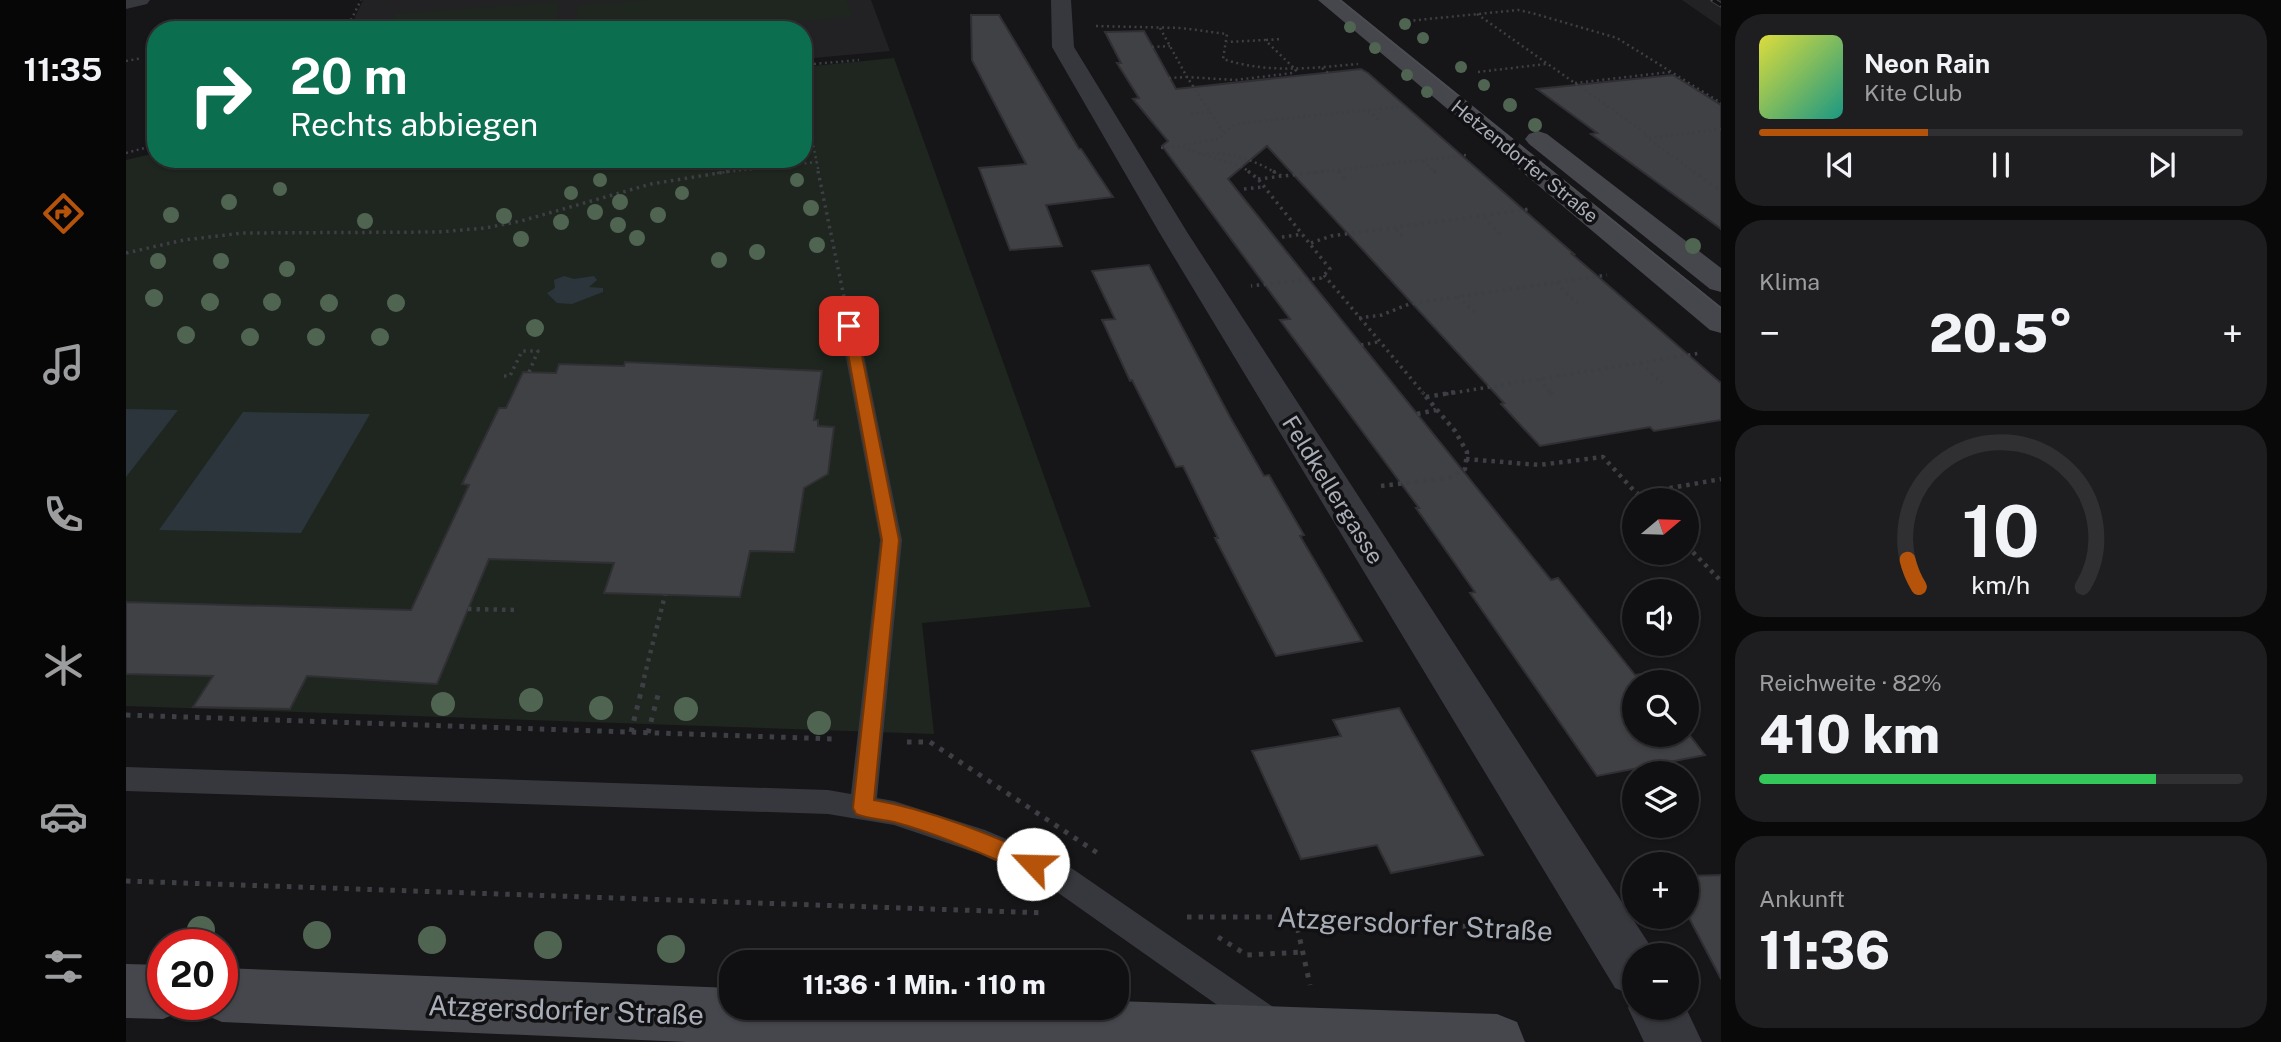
<!DOCTYPE html>
<html lang="de">
<head>
<meta charset="utf-8">
<style>
  body { margin:0; font-family:"Public Sans",sans-serif; background:#1e1e20; color:#f1f3f6; height:100vh; display:flex; flex-direction:column; font-size:26px; white-space:nowrap }
  * { box-sizing:border-box; margin:0 }
  p { font-size:23px; color:#9c9d9f }
  .icon { flex:none; width:38px; height:38px; fill:none; stroke:currentColor; stroke-width:2; stroke-linecap:round; stroke-linejoin:round }
  .map { position:relative; flex:1; overflow:hidden }
  .drawer { display:flex; flex-direction:column; gap:14px; padding:14px; background:#09090a; width:560px }
  .drawer>* { flex:none }
  .banner { position:absolute; left:21px; top:21px; width:665px; height:147px; border-radius:28px; box-shadow:0 2px 5px #0004,0 0 0 2px #303032; background:#0b6e4f; color:#fff; overflow:hidden }
  .needle { width:46px; rotate:71deg }
  .controls { position:absolute; left:1496px; top:488px; display:grid; gap:14px }
  .controls a { display:grid; place-items:center; width:77px; height:77px; border-radius:50%; background:#101012; box-shadow:0 2px 5px #0004,0 0 0 2px #303032; font-size:35px }
  .speed { position:absolute; left:21px; top:929px; display:flex; gap:14px; font-size:35px; font-weight:700; text-align:center }
  .speed>* { display:grid; place-content:center; width:91px; height:91px; border-radius:50%; background:#101012; box-shadow:0 2px 5px #0004,0 0 0 2px #303032; line-height:1 }
  .speed .limit { border:10px solid #d22; background:#fff; color:#111 }
  .pin { position:absolute; display:grid; place-items:center; width:60px; height:60px; color:#fff; margin:-30px; border-radius:14px; box-shadow:0 4px 10px #0006 }
  .me { position:absolute; width:77px; margin:-38px; rotate:294deg; stroke-linejoin:round; filter:drop-shadow(0 0 5px #0008) }
  .turn { display:flex; align-items:center; gap:24px; height:147px; padding:0 28px; font-size:32px }
  .turn .icon { width:91px; height:91px; stroke-width:2.5 }
  .turn b { display:block; font-size:49px; line-height:60px }
  .big { font-size:52px; font-weight:800; line-height:1.1 }
  .drawer .widget { flex:1; display:flex; flex-direction:column; justify-content:center; gap:10px; min-width:0; padding:0 24px; border-radius:28px; background:#1e1e20 }
  .drawer .dial { align-items:center; gap:0 }
  .dial svg { height:182px; overflow:visible; fill:none; stroke:#303032; stroke-width:7; stroke-linecap:round; text-anchor:middle }
  .dial text { fill:#f1f3f6; stroke:none }
  .song { display:flex; align-items:center; gap:21px }
  .cover { width:84px; height:84px; border-radius:10px; background:linear-gradient(135deg,hsl(60 70% 55%),hsl(170 70% 35%)) }
  .played { height:7px; border-radius:4px; background:linear-gradient(90deg,#b45309 35%,#303032 35%) }
  .keys { display:flex; justify-content:space-around; direction:ltr }
  .heat { display:flex; justify-content:space-between; align-items:center; font-size:38px; direction:ltr }
  .charge { height:10px; border-radius:5px; background:linear-gradient(90deg,#34c759 82%,#303032 0) }
  .trip { position:absolute; left:593px; top:950px; width:410px; height:70px; border-radius:28px; background:#101012; box-shadow:0 2px 5px #0004,0 0 0 2px #303032; font-weight:800; line-height:70px; text-align:center }
  main { display:flex; flex:1; min-height:0 }
  .tabs { display:flex; flex-direction:column; width:126px; justify-content:space-around; align-items:center; background:#060607; color:#9c9d9f }
  .tabs .icon { width:49px; height:49px }
  .tabs .current { color:#b45309 }
  .tabs b { font-size:32px; color:#f1f3f6 }
  .map>svg:first-child { display:block }
  .built { fill:#222225 }
  .green { fill:#1e261f }
  .water { fill:#2c353c }
  .building { fill:#404145; stroke:#303034; stroke-width:2 }
  .lines { fill:none; stroke-linecap:round; stroke-linejoin:round }
  .path-far3 { stroke:#3d3f44; stroke-width:2.5; stroke-dasharray:2 3.5; stroke-linecap:butt }
  .path-far2 { stroke:#3d3f44; stroke-width:3.5; stroke-dasharray:2.5 4.5; stroke-linecap:butt }
  .path-far1 { stroke:#3d3f44; stroke-width:4.5; stroke-dasharray:3.5 5; stroke-linecap:butt }
  .path { stroke:#3d3f44; stroke-width:5; stroke-dasharray:4.5 7; stroke-linecap:butt }
  .lane { fill:#37383d; fill-rule:evenodd }
  .street { fill:#37383d; fill-rule:evenodd }
  .secondary { fill:#45474d; fill-rule:evenodd }
  .tram { stroke:#4a4c52; stroke-width:2 }
  .rail-casing { stroke:#4a4c52; stroke-width:5 }
  .rail { stroke:#111113; stroke-width:3.5; stroke-dasharray:10; stroke-linecap:butt }
  .tree { fill:#506452 }
  .route { fill:#b45309; stroke:#753606; stroke-width:2 }
  .labels { text-anchor:middle; stroke-width:7; stroke-linejoin:round; paint-order:stroke }
  .far-street-label { font-size:19px; fill:#a8adb8; stroke:#111113 }
  .street-label { font-size:23px; fill:#a8adb8; stroke:#111113 }
  .near-street-label { font-size:28px; fill:#a8adb8; stroke:#111113 }
</style>
</head>
<body>
<main>
<nav class="tabs">
<b>11:35</b>
<svg class="icon current" aria-label="directions" viewBox="0 0 24 24"><path d="M12 3l9 9-9 9-9-9zM9 14v-3h6M13 9l2 2-2 2"/></svg>
<svg class="icon" aria-label="music" viewBox="0 0 24 24"><path d="M9 18V5l10-2v13"/><circle cx="6" cy="18" r="3"/><circle cx="16" cy="16" r="3"/></svg>
<svg class="icon" aria-label="phone" viewBox="0 0 24 24"><path d="M5 4h4l2 5-3 2q2 4 5 5l2-3 5 2v4C11 20 4 13 5 4z"/></svg>
<svg class="icon" aria-label="climate" viewBox="0 0 24 24"><path d="M12 3v18M4 7l16 10M4 17L20 7"/></svg>
<svg class="icon" aria-label="car" viewBox="0 0 24 24"><path d="M5 17H2v-5l4-1 3-4h7l3 4 3 1v5h-3M9 17h6M6 11h13"/><circle cx="7" cy="17" r="2"/><circle cx="17" cy="17" r="2"/></svg>
<svg class="icon" aria-label="filters" viewBox="0 0 24 24"><path d="M4 7h16M4 17h16"/><circle cx="9" cy="7" r="2"/><circle cx="15" cy="17" r="2"/></svg>
</nav>
<div class="map">
<svg width="1595" height="1042" viewBox="0 0 1595 1042">
  <rect width="100%" height="100%" fill="#161618"/>
  <path class="built" d="M237,0H745L764,51L677,59V30H223Z
    M1556,0H1595V27Z"/>
  <path class="green" d="M521,0H720L726,17L633,24V30H449L452,5Z
    M433,2L429,30H263L269,14Z
    M768,58L965,607L796,623L808,734L0,706V160L30,153V159H677V67Z"/>
  <path class="water" d="M438,276L448,279L468,276L471,280L463,287L477,288V292L446,304L431,303L421,293L429,288L428,280Z
    M0,409L52,410L0,477Z
    M117,412L244,414L175,533L33,530Z"/>
  <path class="building" d="M845,15H873L953,149H955L987,197L920,205L936,246L884,250L853,168L900,164L846,60Z
    M1018,31L1050,89L1235,69L1242,73L1448,254H1446L1595,383V420L1528,431L1524,427L1414,446L1375,404L1378,403L1141,146L1102,179L1425,580L1432,578L1509,675L1515,674L1522,682H1508V735H1561V732L1579,755L1471,776L1344,593L1349,592L1290,508H1293L1154,320L1164,319L1036,146L1042,141L1007,99L1013,98L991,63H995L979,32Z
    M1547,75L1595,105V229L1465,134L1471,133L1411,89Z
    M1023,265L1104,417L1138,476L1143,475L1178,535L1174,536L1236,641L1150,656L1089,538H1092L1057,466L1050,467L1006,380L1004,381L976,320L989,319L966,271Z
    M499,362L696,371L688,420H692V426L708,427L702,474L678,488L668,552L624,551L614,597L478,593L488,563L363,559L311,684L181,676L164,709L67,707L87,676L0,674V602L285,610L343,485L336,484L373,408H380L397,372L430,373L433,364L498,366Z
    M1273,708L1357,855L1265,873L1251,845L1175,859L1126,751L1215,736L1207,720Z
    M1595,875V979L1561,914V876Z"/>
  <g class="lines">
    <path class="path-far3" d="M1351,14L1521,134L1517,135L1570,173
      M1282,21L1392,10L1406,13L1491,38L1595,103
      M970,26L1055,28L1101,34L1097,59C1142,74 1186,68 1232,64
      M1034,28L1061,77L1109,80L1167,73L1170,70L1139,40L1101,42
      M220,30L235,0
      M1140,40L1155,39
      M1026,47L1044,46
      M0,61L16,58
      M677,65L733,60
      M1196,68L1206,76
      M1352,72L1420,64
      M1043,78L1061,77L1099,134
      M1449,83L1544,72
      M677,97L693,173
      M1242,111L1255,122
      M1065,114L1083,112
      M1523,138L1595,129
      M1052,146L1093,139L1108,125L1116,123L1281,106
      M1035,148L1051,146L1117,167L1124,173
      M0,153L30,145
      M1075,153C1102,152 1127,159 1150,173
      M1297,161L1310,173
      M1212,170L1214,173
      M591,173L691,162
      M1185,173L1340,155"/>
    <path class="path-far2" d="M692,171L719,302
      M1122,171L1132,179L1204,269L1195,278L1125,286
      M1147,171L1155,176
      M1213,171L1219,179
      M1308,171L1310,173
      M1567,171L1595,191
      M1132,179L1200,171
      M1118,189L1137,187
      M1358,217L1374,234
      M1270,229L1278,238
      M1156,237L1177,234
      M1185,243L1205,236L1404,209
      M0,253L58,240L117,233L313,232L359,228L395,221L525,184L605,171
      M1198,275L1298,394
      M1430,283L1451,303
      M1331,297L1349,312
      M1233,318L1256,315L1283,304L1481,275
      M1235,345L1252,342
      M1515,363L1536,383
      M378,376H384L396,351H412L403,372
      M1413,379L1426,394
      M1320,394L1575,353"/>
    <path class="path-far1" d="M1424,392L1427,395
      M1300,397L1330,392
      M1291,414L1310,410
      M1340,459L1413,465L1477,457L1511,494L1595,479
      M1255,486L1323,478L1339,469L1341,452L1329,431L1296,392
      M1561,546L1595,581
      M342,609L393,610
      M518,678L539,595"/>
    <path class="path" d="M0,715L709,739
      M505,732L519,676
      M522,733L533,691
      M781,742H804L973,854
      M0,881L919,913
      M1061,917H1169L1426,931
      M1169,917L1184,985
      M1092,937L1121,955L1177,952"/>
    <path class="lane" d="M723,321L732,326L776,540L751,798L768,801L859,830L941,865L1153,1011L1157,1022L1153,1033L1142,1037L1131,1033L921,885L854,854L768,825L702,814L0,791V767L702,790L725,794L754,540L714,326Z"/>
    <path class="street" d="M0,0H24L21,4L0,9Z
      M925,0H945L948,47L1061,232L1527,950L1529,956H1508V1008H1560L1576,1042H1518L1502,1008L1508,996L1489,988L1033,232L926,47Z"/>
    <path class="secondary" d="M1192,0H1215L1595,307V333L1584,330Z
      M1412,131L1421,134L1595,268V292L1584,289L1403,144L1399,139L1403,134Z
      M0,964L37,965V1004H59L56,1011L37,1019L0,1018Z
      M96,968L606,988V1008H990V1001L1371,1014L1391,1022L1399,1042H561L96,1022L77,1014L73,1004H96Z"/>
    <path class="tram" d="M1214,0L1595,308"/>
    <defs>
      <path id="rail" d="M1587,0L1595,5"/>
    </defs>
    <use href="#rail" class="rail-casing"/>
    <use href="#rail" class="rail"/>
  </g>
  <g class="tree">
    <circle cx="1279" cy="24" r="6"/>
    <circle cx="1224" cy="27" r="6"/>
    <circle cx="1297" cy="38" r="6"/>
    <circle cx="1249" cy="48" r="6"/>
    <circle cx="1335" cy="67" r="6"/>
    <circle cx="1281" cy="75" r="6"/>
    <circle cx="1358" cy="85" r="6"/>
    <circle cx="1301" cy="92" r="6"/>
    <circle cx="1384" cy="105" r="7"/>
    <circle cx="1409" cy="125" r="7"/>
    <circle cx="474" cy="180" r="7"/>
    <circle cx="671" cy="180" r="7"/>
    <circle cx="154" cy="189" r="7"/>
    <circle cx="445" cy="193" r="7"/>
    <circle cx="556" cy="193" r="7"/>
    <circle cx="103" cy="202" r="8"/>
    <circle cx="494" cy="202" r="8"/>
    <circle cx="685" cy="208" r="8"/>
    <circle cx="469" cy="212" r="8"/>
    <circle cx="45" cy="215" r="8"/>
    <circle cx="532" cy="215" r="8"/>
    <circle cx="378" cy="216" r="8"/>
    <circle cx="239" cy="221" r="8"/>
    <circle cx="435" cy="222" r="8"/>
    <circle cx="492" cy="225" r="8"/>
    <circle cx="511" cy="238" r="8"/>
    <circle cx="395" cy="239" r="8"/>
    <circle cx="691" cy="245" r="8"/>
    <circle cx="1567" cy="246" r="8"/>
    <circle cx="631" cy="252" r="8"/>
    <circle cx="593" cy="260" r="8"/>
    <circle cx="32" cy="261" r="8"/>
    <circle cx="95" cy="261" r="8"/>
    <circle cx="161" cy="269" r="8"/>
    <circle cx="28" cy="298" r="9"/>
    <circle cx="84" cy="302" r="9"/>
    <circle cx="146" cy="302" r="9"/>
    <circle cx="203" cy="303" r="9"/>
    <circle cx="270" cy="303" r="9"/>
    <circle cx="409" cy="328" r="9"/>
    <circle cx="60" cy="335" r="9"/>
    <circle cx="124" cy="337" r="9"/>
    <circle cx="190" cy="337" r="9"/>
    <circle cx="254" cy="337" r="9"/>
    <circle cx="405" cy="700" r="12"/>
    <circle cx="317" cy="704" r="12"/>
    <circle cx="475" cy="708" r="12"/>
    <circle cx="560" cy="709" r="12"/>
    <circle cx="693" cy="723" r="12"/>
    <circle cx="75" cy="930" r="14"/>
    <circle cx="191" cy="935" r="14"/>
    <circle cx="306" cy="940" r="14"/>
    <circle cx="422" cy="945" r="14"/>
    <circle cx="545" cy="949" r="14"/>
  </g>
  <path class="route" d="M723,322L730,326L773,540L748,800C805,810 862,834 915,857L918,864L915,872L907,875C861,856 816,835 768,822C755,819 742,819 730,814L727,808L756,540L717,326Z"/>
  <g class="labels">
    <g class="far-street-label">
      <text transform="translate(1399 161) rotate(39)" y="7">Hetzendorfer Straße</text>
    </g>
    <g class="street-label">
      <text transform="translate(1207 490) rotate(58)" y="8">Feldkellergasse</text>
    </g>
    <g class="near-street-label">
      <text transform="translate(1289 924) rotate(3)" y="10">Atzgersdorfer Straße</text>
      <text transform="translate(440 1010) rotate(2)" y="10">Atzgersdorfer Straße</text>
    </g>
  </g>
</svg>
<div class="controls">
<a><svg class="needle" viewBox="-14 -14 28 28"><path d="M0-13l5 13h-10z" fill="#e53935"/><path d="M0 13l5-13h-10z" fill="#9c9d9f"/></svg></a>
<a><svg class="icon" aria-label="sound" viewBox="0 0 24 24"><path d="M4 9h4l5-4v14l-5-4H4zM17 9q2 3 0 6"/></svg></a>
<a><svg class="icon" aria-label="search" viewBox="0 0 24 24"><circle cx="10" cy="10" r="6"/><path d="M15 15l6 6"/></svg></a>
<a><svg class="icon" aria-label="layers" viewBox="0 0 24 24"><path d="M12 4l9 5-9 5-9-5zM3 14l9 5 9-5"/></svg></a>
<a>+</a>
<a>−</a>
</div>
<div class="speed"><div class="limit">20</div></div>
<div class="pin" style="left:723px;top:326px;background:#d93025"><svg class="icon" aria-label="arrive" viewBox="0 0 24 24"><path d="M6 21V4h12l-3 4 3 4H6"/></svg></div>
<svg class="me" style="left:907px;top:864px" viewBox="-20 -20 40 40"><circle r="19" fill="#fff"/><path d="M0-13L10 11 0 6-10 11z" fill="#b45309"/></svg>
<div class="trip">11:36 · 1 Min. · 110 m</div>
<div class="banner">
<div class="turn"><svg class="icon" aria-label="right" viewBox="0 0 24 24"><path d="M7 20v-9h11M14 6l5 5-5 5"/></svg><div><b>20 m</b>Rechts abbiegen</div></div>
</div>
</div>
<section class="drawer">
<div class="widget">
<div class="song"><i class="cover"></i><div><b>Neon Rain</b><p>Kite Club</p></div></div>
<div class="played"></div>
<div class="keys"><svg class="icon" aria-label="previous" viewBox="0 0 24 24"><path d="M18 5L8 12l10 7zM5 5v14"/></svg><svg class="icon" aria-label="pause" viewBox="0 0 24 24"><path d="M8 5v14M16 5v14"/></svg><svg class="icon" aria-label="next" viewBox="0 0 24 24"><path d="M6 5l10 7-10 7zM19 5v14"/></svg></div>
</div>
<div class="widget"><p>Klima</p>
<div class="heat"><a>−</a><b class="big">20.5°</b><a>+</a></div>
</div>
<div class="widget dial"><svg viewBox="0 0 100 80">
<path d="M14 69A42 42 0 1 1 86 69"/>
<path d="M14 69A42 42 0 0 1 9 57" stroke="#b45309"/>
<text x="50" y="56" font-size="32" font-weight="700">10</text>
<text x="50" y="72" font-size="11">km/h</text>
</svg></div>
<div class="widget"><p>Reichweite · 82%</p><b class="big">410 km</b><div class="charge"></div></div>
<div class="widget"><p>Ankunft</p><b class="big">11:36</b></div>
</section>
</main>
</body>
</html>
